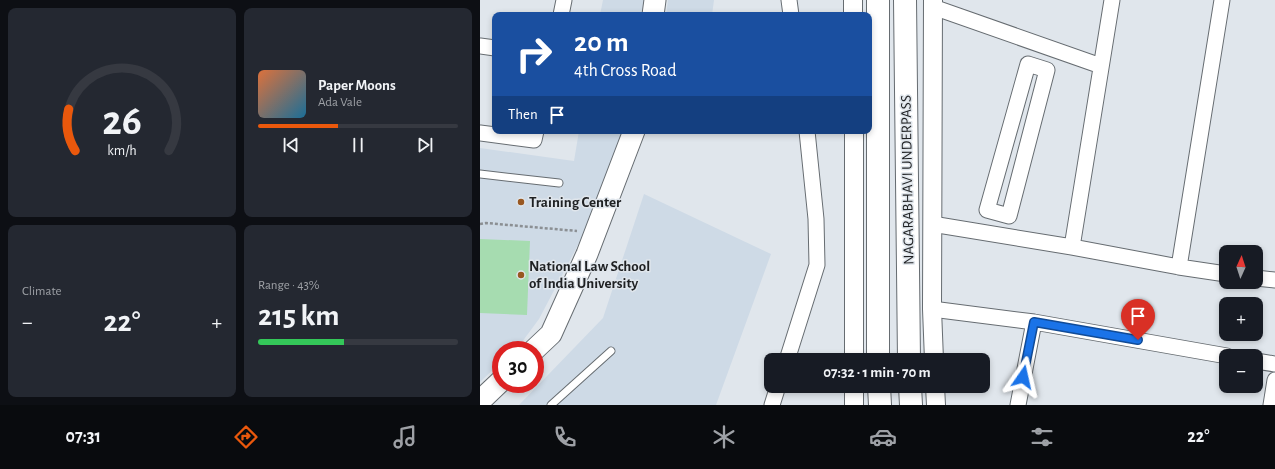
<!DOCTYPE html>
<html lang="en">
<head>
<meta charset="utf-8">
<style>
  body { margin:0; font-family:"Alegreya Sans",sans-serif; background:#242831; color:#f1f3f6; height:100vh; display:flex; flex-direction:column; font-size:15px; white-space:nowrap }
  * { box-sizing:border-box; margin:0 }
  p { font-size:13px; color:#9ea1a6 }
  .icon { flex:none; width:22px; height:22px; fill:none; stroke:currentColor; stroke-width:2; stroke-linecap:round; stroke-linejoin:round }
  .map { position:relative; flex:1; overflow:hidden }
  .panel { display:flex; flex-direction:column; gap:8px; padding:8px; background:#0d0f14; width:480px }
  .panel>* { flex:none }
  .guide { position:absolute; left:12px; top:12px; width:380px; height:122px; border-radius:8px; box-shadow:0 2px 6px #0003; background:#1a4fa0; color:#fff; overflow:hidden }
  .needle { width:26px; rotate:3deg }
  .fabs { position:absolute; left:739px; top:245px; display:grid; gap:8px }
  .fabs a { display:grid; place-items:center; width:44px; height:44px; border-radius:8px; background:#171b24; box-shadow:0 2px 6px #0003; font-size:20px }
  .speed { position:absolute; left:12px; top:341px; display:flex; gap:8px; font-size:20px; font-weight:700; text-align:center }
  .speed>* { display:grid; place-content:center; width:52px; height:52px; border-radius:50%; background:#171b24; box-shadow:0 2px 6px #0003; line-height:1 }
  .speed .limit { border:6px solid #d22; background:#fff; color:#111 }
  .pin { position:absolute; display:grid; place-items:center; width:34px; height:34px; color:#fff; margin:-41px -17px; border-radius:50% 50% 50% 0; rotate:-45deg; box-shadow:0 0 4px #0007 }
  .pin .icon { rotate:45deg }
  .me { position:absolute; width:44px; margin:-22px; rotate:11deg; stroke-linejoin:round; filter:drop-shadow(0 0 3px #0008) }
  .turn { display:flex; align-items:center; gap:14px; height:84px; padding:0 16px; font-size:18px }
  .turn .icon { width:52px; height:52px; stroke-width:2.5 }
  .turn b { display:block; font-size:28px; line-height:34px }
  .then { display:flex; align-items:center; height:38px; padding:0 16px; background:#0003; gap:8px; font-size:15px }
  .big { font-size:30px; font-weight:600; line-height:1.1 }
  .panel .tile { flex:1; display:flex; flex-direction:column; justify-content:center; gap:6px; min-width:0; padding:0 14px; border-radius:8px; background:#242831 }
  .panel .dial { align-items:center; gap:0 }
  .dial svg { height:104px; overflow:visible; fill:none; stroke:#363941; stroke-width:7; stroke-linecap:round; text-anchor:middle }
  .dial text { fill:#f1f3f6; stroke:none }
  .song { display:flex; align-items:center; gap:12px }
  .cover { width:48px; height:48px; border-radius:6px; background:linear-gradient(135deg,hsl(20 70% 55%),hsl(200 70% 35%)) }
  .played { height:4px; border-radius:2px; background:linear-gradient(90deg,#ea580c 40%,#363941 40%) }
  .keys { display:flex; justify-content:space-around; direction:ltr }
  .heat { display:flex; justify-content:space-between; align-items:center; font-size:22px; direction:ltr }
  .charge { height:6px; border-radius:3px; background:linear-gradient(90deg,#34c759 43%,#363941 0) }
  .panel .tiles { flex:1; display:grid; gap:8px; grid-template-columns:repeat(2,1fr) }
  .trip { position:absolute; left:284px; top:353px; width:226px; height:40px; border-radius:8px; background:#171b24; box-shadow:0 2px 6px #0003; font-weight:600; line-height:40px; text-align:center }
  .tab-bar { display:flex; height:64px; justify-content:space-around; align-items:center; background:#090b0e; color:#9ea1a6 }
  .tab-bar .icon { width:28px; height:28px }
  .tab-bar .selected { color:#ea580c }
  .tab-bar b { font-size:18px; color:#f1f3f6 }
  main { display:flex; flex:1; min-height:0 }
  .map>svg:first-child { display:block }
  .built { fill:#cedae6 }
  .green { fill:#a6dcb0 }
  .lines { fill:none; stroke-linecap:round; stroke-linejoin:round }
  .service-casing { stroke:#666c71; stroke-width:9 }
  .minor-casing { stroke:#666c71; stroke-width:17 }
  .tertiary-casing { stroke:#666c71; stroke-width:20 }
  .secondary-casing { stroke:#666c71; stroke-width:23 }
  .trunk-casing { stroke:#666c71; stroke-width:24 }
  .path { stroke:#8b8f93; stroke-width:2.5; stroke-dasharray:3 2; stroke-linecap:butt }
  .service { stroke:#fff; stroke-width:7 }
  .minor { stroke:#fff; stroke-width:15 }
  .tertiary { stroke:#fff; stroke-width:18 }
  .secondary { stroke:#fff; stroke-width:21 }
  .trunk { stroke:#fff; stroke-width:22 }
  .route-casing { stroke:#114b97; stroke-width:10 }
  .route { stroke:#1a73e8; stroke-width:7 }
  .poi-dot { fill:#985721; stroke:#e0e6ec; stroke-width:1.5 }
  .labels { text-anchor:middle; stroke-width:3; stroke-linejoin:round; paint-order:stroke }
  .street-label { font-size:15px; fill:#1f2123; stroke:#e0e6ec }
  .poi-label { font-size:15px; font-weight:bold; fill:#1f2123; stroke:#e0e6ec; text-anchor:start }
</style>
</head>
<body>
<main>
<section class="panel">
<div class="tiles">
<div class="tile dial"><svg viewBox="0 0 100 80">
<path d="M14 69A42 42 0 1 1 86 69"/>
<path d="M14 69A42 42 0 0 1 9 37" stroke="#ea580c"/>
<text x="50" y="56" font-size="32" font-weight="700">26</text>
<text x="50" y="72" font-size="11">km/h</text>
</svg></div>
<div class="tile">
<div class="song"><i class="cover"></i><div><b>Paper Moons</b><p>Ada Vale</p></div></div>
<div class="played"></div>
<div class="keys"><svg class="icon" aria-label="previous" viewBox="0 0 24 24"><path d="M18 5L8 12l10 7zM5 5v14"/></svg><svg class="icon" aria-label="pause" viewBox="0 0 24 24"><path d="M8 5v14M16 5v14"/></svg><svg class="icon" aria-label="next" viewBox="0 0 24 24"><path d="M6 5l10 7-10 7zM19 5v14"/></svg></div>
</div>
<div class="tile"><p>Climate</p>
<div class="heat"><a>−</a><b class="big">22°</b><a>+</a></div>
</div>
<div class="tile"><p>Range · 43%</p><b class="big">215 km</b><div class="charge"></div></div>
</div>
</section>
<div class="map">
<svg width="795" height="405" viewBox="0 0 795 405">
  <rect width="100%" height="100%" fill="#e0e6ec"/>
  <path class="built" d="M123,0H164L162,15H120Z
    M188,0H234L232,15H186Z
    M99,131H143L110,222L59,319L42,342L34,350H21V362L0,382V148L94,161Z
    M164,194L291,254L236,405H39L123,318Z"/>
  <path class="green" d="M0,239L50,241L47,315L0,313Z"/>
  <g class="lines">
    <defs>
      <path id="service" d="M0,174L79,183
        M71,405L131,351"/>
      <path id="minor" d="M309,0L311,15
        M453,7L621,66
        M81,15L84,0
        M0,46L15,48
        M548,64L567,70L529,216L507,210Z
        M0,133L54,140L56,131
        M452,224L592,247L699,267L746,274
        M592,247L632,0
        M699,267L742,0
        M776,278L795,280
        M452,309L554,322L747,356
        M307,360L337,265L336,219L327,131
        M776,361L795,364
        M292,405L298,386
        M538,405L554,322
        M791,405L795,380"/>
      <path id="tertiary" d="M373,0V15
        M453,0L452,309L454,360
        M374,131V360
        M374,386V405
        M455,386L456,405"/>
      <path id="secondary" d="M173,15L175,0
        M54,350L71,334L107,254L154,131
        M0,401L21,381"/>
      <path id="trunk" d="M425,0L429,360
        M398,360V0
        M399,386L400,405
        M430,386L431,405"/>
    </defs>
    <use href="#service" class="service-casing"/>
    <use href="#minor" class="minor-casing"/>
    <use href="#tertiary" class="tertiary-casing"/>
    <use href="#secondary" class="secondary-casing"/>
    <use href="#trunk" class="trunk-casing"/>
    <path class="path" d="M0,224L6,223L97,231"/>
    <use href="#service" class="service"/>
    <use href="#minor" class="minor"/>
    <use href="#tertiary" class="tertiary"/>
    <use href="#secondary" class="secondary"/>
    <use href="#trunk" class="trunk"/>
  </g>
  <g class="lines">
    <defs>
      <path id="route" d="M543,377L554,322L658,340"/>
    </defs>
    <use href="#route" class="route-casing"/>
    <use href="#route" class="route"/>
  </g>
  <g class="poi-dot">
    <circle cx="41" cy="202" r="4"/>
    <circle cx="41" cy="275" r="4"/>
  </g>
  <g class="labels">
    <g class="street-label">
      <text transform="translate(427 180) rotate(-91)" y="5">NAGARABHAVI UNDERPASS</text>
    </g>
    <g class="poi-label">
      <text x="49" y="207">Training Center</text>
      <text x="49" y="271">National Law School<tspan x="49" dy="17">of India University</tspan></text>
    </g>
  </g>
</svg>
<div class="fabs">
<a><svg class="needle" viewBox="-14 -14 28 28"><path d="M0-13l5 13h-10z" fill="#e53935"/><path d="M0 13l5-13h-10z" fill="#9ea1a6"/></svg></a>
<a>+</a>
<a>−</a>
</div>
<div class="speed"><div class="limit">30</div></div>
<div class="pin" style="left:658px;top:340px;background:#d93025"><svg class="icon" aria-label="arrive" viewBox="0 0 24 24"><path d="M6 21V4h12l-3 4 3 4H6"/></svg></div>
<svg class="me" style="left:543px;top:377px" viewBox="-20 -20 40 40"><path d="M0-17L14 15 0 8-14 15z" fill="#1a73e8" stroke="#fff" stroke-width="4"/></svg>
<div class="trip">07:32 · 1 min · 70 m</div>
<div class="guide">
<div class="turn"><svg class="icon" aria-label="right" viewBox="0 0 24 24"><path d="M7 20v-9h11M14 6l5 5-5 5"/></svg><div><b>20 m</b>4th Cross Road</div></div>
<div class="then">Then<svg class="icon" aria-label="arrive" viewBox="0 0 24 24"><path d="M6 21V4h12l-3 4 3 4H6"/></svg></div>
</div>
</div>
</main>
<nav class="tab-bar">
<b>07:31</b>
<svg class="icon selected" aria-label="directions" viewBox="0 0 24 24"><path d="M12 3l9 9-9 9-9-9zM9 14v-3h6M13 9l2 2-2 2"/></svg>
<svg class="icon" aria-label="music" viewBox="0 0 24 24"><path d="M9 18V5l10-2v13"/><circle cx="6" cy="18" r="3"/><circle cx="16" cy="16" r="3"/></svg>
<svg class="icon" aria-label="phone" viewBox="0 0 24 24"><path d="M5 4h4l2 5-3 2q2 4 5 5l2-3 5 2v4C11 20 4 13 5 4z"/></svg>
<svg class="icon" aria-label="climate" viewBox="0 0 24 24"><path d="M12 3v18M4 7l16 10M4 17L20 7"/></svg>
<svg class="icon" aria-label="car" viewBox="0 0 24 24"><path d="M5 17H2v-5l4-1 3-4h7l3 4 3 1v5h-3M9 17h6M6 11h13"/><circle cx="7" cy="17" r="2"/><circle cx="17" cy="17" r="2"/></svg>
<svg class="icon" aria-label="filters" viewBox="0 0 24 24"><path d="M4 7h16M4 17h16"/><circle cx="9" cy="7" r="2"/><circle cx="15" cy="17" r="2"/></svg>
<b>22°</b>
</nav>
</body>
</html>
